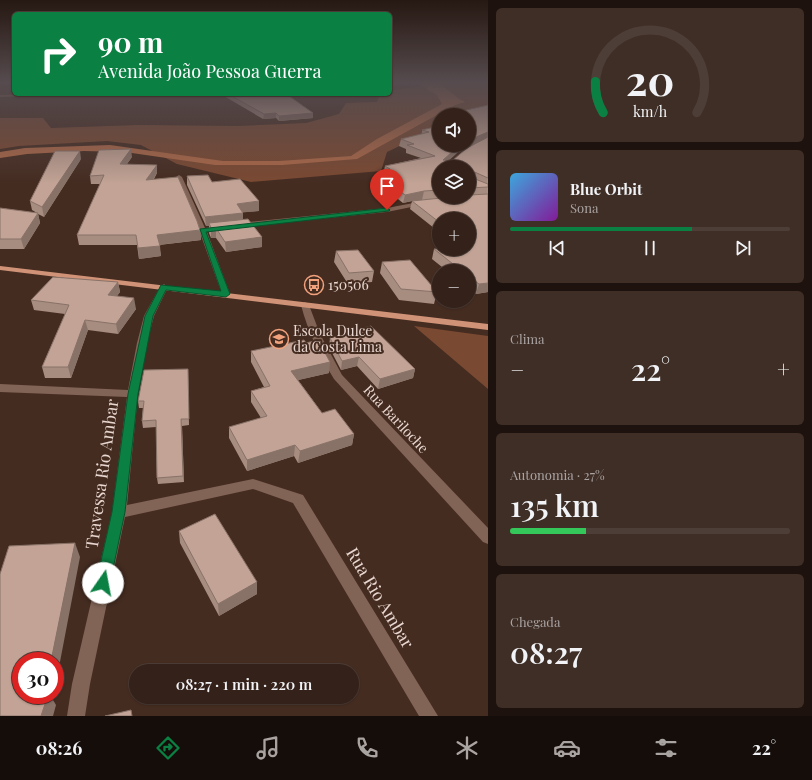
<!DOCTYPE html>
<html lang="pt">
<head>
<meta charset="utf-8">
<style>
  body { margin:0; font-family:"Playfair Display",serif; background:#3f2e26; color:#f1f3f6; height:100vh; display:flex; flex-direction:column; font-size:15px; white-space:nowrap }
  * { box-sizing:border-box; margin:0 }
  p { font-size:13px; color:#a9a3a2 }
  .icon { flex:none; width:22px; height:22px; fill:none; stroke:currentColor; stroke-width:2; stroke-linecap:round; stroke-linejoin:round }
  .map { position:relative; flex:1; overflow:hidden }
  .sheet { display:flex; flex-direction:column; gap:8px; padding:8px; background:#1d120e; width:324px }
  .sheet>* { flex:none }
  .top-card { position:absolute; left:12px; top:12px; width:380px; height:84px; border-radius:6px; box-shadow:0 1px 3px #0004,0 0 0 1px #4e3e38; background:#0b8043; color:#fff; overflow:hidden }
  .buttons { position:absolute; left:432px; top:108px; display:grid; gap:8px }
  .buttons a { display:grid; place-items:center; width:44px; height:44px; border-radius:50%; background:#342119; box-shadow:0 1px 3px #0004,0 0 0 1px #4e3e38; font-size:20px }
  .speed { position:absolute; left:12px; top:652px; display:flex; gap:8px; font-size:20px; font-weight:700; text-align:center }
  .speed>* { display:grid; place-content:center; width:52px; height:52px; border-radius:50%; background:#342119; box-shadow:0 1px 3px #0004,0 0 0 1px #4e3e38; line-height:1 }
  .speed .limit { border:6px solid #d22; background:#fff; color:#111 }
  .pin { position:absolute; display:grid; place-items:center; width:34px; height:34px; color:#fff; margin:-41px -17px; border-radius:50% 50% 50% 0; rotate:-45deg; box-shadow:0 0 4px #0007 }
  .pin .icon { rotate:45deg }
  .me { position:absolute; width:44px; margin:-22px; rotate:12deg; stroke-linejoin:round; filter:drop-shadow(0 0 3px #0008) }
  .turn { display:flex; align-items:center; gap:14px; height:84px; padding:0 20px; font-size:18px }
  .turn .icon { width:52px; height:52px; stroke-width:2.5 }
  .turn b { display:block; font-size:28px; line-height:34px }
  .big { font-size:30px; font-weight:600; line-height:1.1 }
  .sheet .tile { flex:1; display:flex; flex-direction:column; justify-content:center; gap:6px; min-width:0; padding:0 14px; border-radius:6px; background:#3f2e26 }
  .sheet .dial { align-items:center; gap:0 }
  .dial svg { height:104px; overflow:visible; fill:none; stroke:#4e3e38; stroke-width:7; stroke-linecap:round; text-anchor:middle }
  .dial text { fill:#f1f3f6; stroke:none }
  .song { display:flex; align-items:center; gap:12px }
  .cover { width:48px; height:48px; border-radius:6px; background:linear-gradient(135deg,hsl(200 70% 55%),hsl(290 70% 35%)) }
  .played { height:4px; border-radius:2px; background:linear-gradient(90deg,#0b8043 65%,#4e3e38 65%) }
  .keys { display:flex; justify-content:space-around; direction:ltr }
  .heat { display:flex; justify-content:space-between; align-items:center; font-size:22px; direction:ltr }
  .charge { height:6px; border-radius:3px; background:linear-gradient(90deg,#34c759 27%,#4e3e38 0) }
  .trip { position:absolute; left:129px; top:664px; width:230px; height:40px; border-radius:20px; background:#342119; box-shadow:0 1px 3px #0004,0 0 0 1px #4e3e38; font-weight:600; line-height:40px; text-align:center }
  .tabs { display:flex; height:64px; justify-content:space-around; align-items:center; background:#150d0a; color:#a9a3a2 }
  .tabs .icon { width:28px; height:28px }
  .tabs .current { color:#0b8043 }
  .tabs b { font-size:18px; color:#f1f3f6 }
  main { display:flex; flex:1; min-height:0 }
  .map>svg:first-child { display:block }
  .green { fill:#7a4932 }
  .water { fill:#ac6848 }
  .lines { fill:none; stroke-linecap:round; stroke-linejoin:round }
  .minor { fill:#826456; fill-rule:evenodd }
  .primary { fill:#d09377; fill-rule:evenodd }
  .wall { fill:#a78c80; fill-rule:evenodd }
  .shaded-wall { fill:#887268 }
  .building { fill:#c2a395; stroke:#887268 }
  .route { fill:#0b8043; stroke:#07532c }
  .labels { text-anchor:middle; stroke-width:4; stroke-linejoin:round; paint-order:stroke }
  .poi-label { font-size:14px; fill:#e9d8d1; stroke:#452c21; text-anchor:start }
  .street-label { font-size:14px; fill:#e9d8d1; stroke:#452c21 }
  .near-street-label { font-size:17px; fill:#e9d8d1; stroke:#452c21 }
</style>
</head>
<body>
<main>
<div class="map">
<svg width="488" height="716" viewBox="0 0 488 716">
  <rect width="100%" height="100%" fill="#452c21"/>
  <path class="green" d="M462,82H488V109L464,115H439V127L387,152L381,171L251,182L177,164L141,145L107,141L19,146L0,149V118H43L51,128L138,125L238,126L306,123L339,114L346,103L377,102L380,94H390V90Z
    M414,326L488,336V389Z"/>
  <path class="water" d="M415,82L450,83L443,86L459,99L465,102L455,105L357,159L282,165H215L125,152L84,151L27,154L0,158V152L25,148L110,145L223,161H279L351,156L377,139L442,104L437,95Z"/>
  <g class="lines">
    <path class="minor" d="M64,94L62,95L0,97V95Z
      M179,175L182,177L205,228L222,226L226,228L222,230L207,232L230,294L229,296H223L222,294L199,230L176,177Z
      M424,201L427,203L426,204L387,212L240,227L237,225L240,223L387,208Z
      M164,284L168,287L154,316L147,343L138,394L127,505L253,479L303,495L438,716H419L293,503L253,489L125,517L90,684L85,716H67L72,684L112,512L127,397L0,392V384L128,390L137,343L144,316L160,287Z
      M305,302L309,305L320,334L342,375L488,528V544L483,542L334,379C320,356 308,332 301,305Z"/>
    <path class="primary" d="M0,266L488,324V330L0,270Z"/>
  </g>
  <path class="wall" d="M224,94H286L313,113V118L279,121L276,118L263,119L224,96Z
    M488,105V292L476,294L469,289V271H447L432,259L434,249H469V219H439V232L410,209L412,201L403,203L379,184L380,179L379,178L380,171L384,170L385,166L421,158L406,153V149L399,146L401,139L422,134V130L439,126V145ZM477,142L452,161L449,160L459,151ZM439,167H469V197H439Z
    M132,157L127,164L157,173L154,179L200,230L201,240L159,245L161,256L139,259L137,245H79L77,235L100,184H91L90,176Z
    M81,159L44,217L38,214L40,223L24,249H0V208L37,213L32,210L30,201Z
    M187,176L212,182L259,201V211L243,212V220L262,247L226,252L216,238H211L209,233V226H206L187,185Z
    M336,251L374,271L372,282L348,284L334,262Z
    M382,262L437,292L434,304L399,300L380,273Z
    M118,282L120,292L117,296L136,309L118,334L88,330L71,378H45L42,367L65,314L34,310L31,300Z
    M330,338L415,369L413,378L378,389L357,366L341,370L329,347Z
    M251,351L329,373L298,380L322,413L354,434L352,445L298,463L294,456L247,471L229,438V427L261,418L251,402V391L264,387L251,362Z
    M188,376L189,425L182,426L184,482L158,484L157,478L156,427L143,428L142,421L143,408H139L138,401Z
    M179,531L257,594L219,616L180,543Z"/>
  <path class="shaded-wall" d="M276,113V118L263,119L264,114Z
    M313,113V118L279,121V116Z
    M488,132V138L459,151L442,167L443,160L460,145H469V140Z
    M131,149L132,157L121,172L120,164Z
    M80,151L81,159L44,217L42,207Z
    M157,165V173L147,189L146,180Z
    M424,191L422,200L412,201L403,203L405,195Z
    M259,201V211L237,213V204Z
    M38,213L40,223L24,249L21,239Z
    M243,213V222L209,223V226H206L205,217Z
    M211,228H216V238H211Z
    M200,230L201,240L158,245L157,235Z
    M262,237V247L226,252L225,242Z
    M160,246L161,256L139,259L138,248Z
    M118,282L120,292L110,305L108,295Z
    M488,283V292L476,294L479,284Z
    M134,298L136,309L118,334L116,324Z
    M85,320L88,330L71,378L68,367Z
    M359,357L357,366L341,370L342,361Z
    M330,362L329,373L290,382L291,371Z
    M415,369L413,378L378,389L380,379Z
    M181,419L182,426L184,482L183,476Z
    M354,434L352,445L298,463L300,451Z
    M295,445L294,456L247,471V460Z
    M75,543L80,557L55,688V661H51Z
    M257,582V594L219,616L218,604Z
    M46,695H54L53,700L56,705L53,716H41Z"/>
  <path class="building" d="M228,94H286L313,113L279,116L276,113L264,114Z
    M488,105V132L469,140V115H445Z
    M439,126V145H460L443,160L452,161L467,148L488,137V178L470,170V177L488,184V187L469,188V167H439V190L424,191L405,195L381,176L387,175L380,171L390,169L385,166L435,156L407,145L414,144L401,139L429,132L422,130Z
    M131,149L120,164L157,165L146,180L178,177L197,221L200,230L157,235L160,246L138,248L136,235H77L104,175L90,176L99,150Z
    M55,151H80L42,207L30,201Z
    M208,175L212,182L240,179L259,201L237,204L243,213L205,217L187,176Z
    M488,194V283L479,284L469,277V271H462L434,249H469V219H439V222L412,201L451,197H469V195Z
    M0,208L38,213L21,239H0Z
    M248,219L262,237L225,242L216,228H211L209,223Z
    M358,250L374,271L349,273L336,251Z
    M410,260L437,292L401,289L382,262Z
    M53,277L118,282L108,295L134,298L116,324L85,320L68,367H42L69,305L31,300Z
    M371,326L415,369L380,379L359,357L342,361L330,338Z
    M304,340L306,343L318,340L330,362L291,371L322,413L335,409L354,434L300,451L295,445L247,460L229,427L267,416L251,391L270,386L251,351Z
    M188,369L189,419H181L183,476L157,478L156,420L142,421L144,401H138L144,370Z
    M215,514L257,582L218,604L179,531Z
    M75,543L51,661H21V695H48L41,716H0V574L9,546Z
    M131,710L132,716H105Z"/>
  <linearGradient id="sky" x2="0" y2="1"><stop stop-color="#261812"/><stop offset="0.45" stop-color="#564b4e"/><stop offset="1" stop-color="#564b4e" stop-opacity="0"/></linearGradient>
  <rect width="488" height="183" fill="url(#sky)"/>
  <path class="route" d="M387,208L390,210L389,211L206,232L230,294L226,297L166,290L153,316L138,394L125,512L110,583L108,588L103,590L98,588L96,583L112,512L128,394L145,316L161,285L221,291L200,229Z"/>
  <defs>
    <symbol id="bus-ring" viewBox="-11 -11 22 22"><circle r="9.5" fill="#452c21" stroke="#f1a17c" stroke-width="1.5"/><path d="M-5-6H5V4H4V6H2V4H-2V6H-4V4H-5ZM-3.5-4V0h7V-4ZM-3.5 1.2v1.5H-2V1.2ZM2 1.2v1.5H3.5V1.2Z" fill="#f1a17c"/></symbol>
    <symbol id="school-ring" viewBox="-11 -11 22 22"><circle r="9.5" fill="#452c21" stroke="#f1a17c" stroke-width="1.5"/><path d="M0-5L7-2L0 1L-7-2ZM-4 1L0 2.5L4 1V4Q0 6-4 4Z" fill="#f1a17c"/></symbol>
  </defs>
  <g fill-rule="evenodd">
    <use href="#bus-ring" x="303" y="274" width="22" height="22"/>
    <use href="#school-ring" x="268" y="328" width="22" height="22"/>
  </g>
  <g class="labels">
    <g class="poi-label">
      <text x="328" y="290">150506</text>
      <text x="293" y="336">Escola Dulce<tspan x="293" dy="16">da Costa Lima</tspan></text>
    </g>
    <g class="street-label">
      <text transform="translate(396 419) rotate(47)" y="5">Rua Bariloche</text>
    </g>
    <g class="near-street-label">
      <text transform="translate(102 474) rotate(-82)" y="6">Travessa Rio Ambar</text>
      <text transform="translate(380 598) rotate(59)" y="6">Rua Rio Ambar</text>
    </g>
  </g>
</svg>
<div class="buttons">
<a><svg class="icon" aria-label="sound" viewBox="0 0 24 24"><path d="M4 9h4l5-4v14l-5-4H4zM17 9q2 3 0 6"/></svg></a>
<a><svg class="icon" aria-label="layers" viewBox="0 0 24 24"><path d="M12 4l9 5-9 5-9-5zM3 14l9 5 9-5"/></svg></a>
<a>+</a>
<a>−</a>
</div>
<div class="speed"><div class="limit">30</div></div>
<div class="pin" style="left:387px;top:210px;background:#d93025"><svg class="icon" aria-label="arrive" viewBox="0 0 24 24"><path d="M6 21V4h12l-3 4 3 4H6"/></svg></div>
<svg class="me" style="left:103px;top:583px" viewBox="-20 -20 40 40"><circle r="19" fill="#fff"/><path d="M0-13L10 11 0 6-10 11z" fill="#0b8043"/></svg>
<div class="trip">08:27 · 1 min · 220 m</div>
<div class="top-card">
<div class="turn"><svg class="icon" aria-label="right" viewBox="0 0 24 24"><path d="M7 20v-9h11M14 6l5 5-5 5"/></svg><div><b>90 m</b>Avenida João Pessoa Guerra</div></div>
</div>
</div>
<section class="sheet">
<div class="tile dial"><svg viewBox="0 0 100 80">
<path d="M14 69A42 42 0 1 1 86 69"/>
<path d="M14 69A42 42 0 0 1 8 45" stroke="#0b8043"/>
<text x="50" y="56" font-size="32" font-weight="700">20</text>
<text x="50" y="72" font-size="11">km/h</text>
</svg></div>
<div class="tile">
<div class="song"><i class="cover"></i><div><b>Blue Orbit</b><p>Sona</p></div></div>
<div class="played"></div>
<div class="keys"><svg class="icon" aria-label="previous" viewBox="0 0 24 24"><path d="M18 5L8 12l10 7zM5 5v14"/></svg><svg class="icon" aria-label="pause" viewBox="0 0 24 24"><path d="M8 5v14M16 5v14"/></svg><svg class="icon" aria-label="next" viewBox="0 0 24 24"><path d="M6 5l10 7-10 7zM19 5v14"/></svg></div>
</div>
<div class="tile"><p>Clima</p>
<div class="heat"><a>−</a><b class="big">22°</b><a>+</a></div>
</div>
<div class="tile"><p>Autonomia · 27%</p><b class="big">135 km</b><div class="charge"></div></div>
<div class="tile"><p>Chegada</p><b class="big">08:27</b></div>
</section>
</main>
<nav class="tabs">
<b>08:26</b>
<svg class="icon current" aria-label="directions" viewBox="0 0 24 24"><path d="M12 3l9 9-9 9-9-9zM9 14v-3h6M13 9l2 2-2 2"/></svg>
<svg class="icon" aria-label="music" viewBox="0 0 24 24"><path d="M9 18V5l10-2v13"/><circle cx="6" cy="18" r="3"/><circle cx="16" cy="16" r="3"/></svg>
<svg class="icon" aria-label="phone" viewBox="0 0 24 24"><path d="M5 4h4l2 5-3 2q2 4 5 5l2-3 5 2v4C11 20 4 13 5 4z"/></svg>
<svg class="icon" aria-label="climate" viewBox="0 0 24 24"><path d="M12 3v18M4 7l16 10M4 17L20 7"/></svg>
<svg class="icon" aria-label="car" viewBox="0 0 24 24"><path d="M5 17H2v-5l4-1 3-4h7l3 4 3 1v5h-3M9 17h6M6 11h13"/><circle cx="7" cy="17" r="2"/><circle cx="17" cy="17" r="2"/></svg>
<svg class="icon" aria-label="filters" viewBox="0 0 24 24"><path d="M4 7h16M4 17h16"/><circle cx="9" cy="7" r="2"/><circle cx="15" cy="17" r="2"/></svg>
<b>22°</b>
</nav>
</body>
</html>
